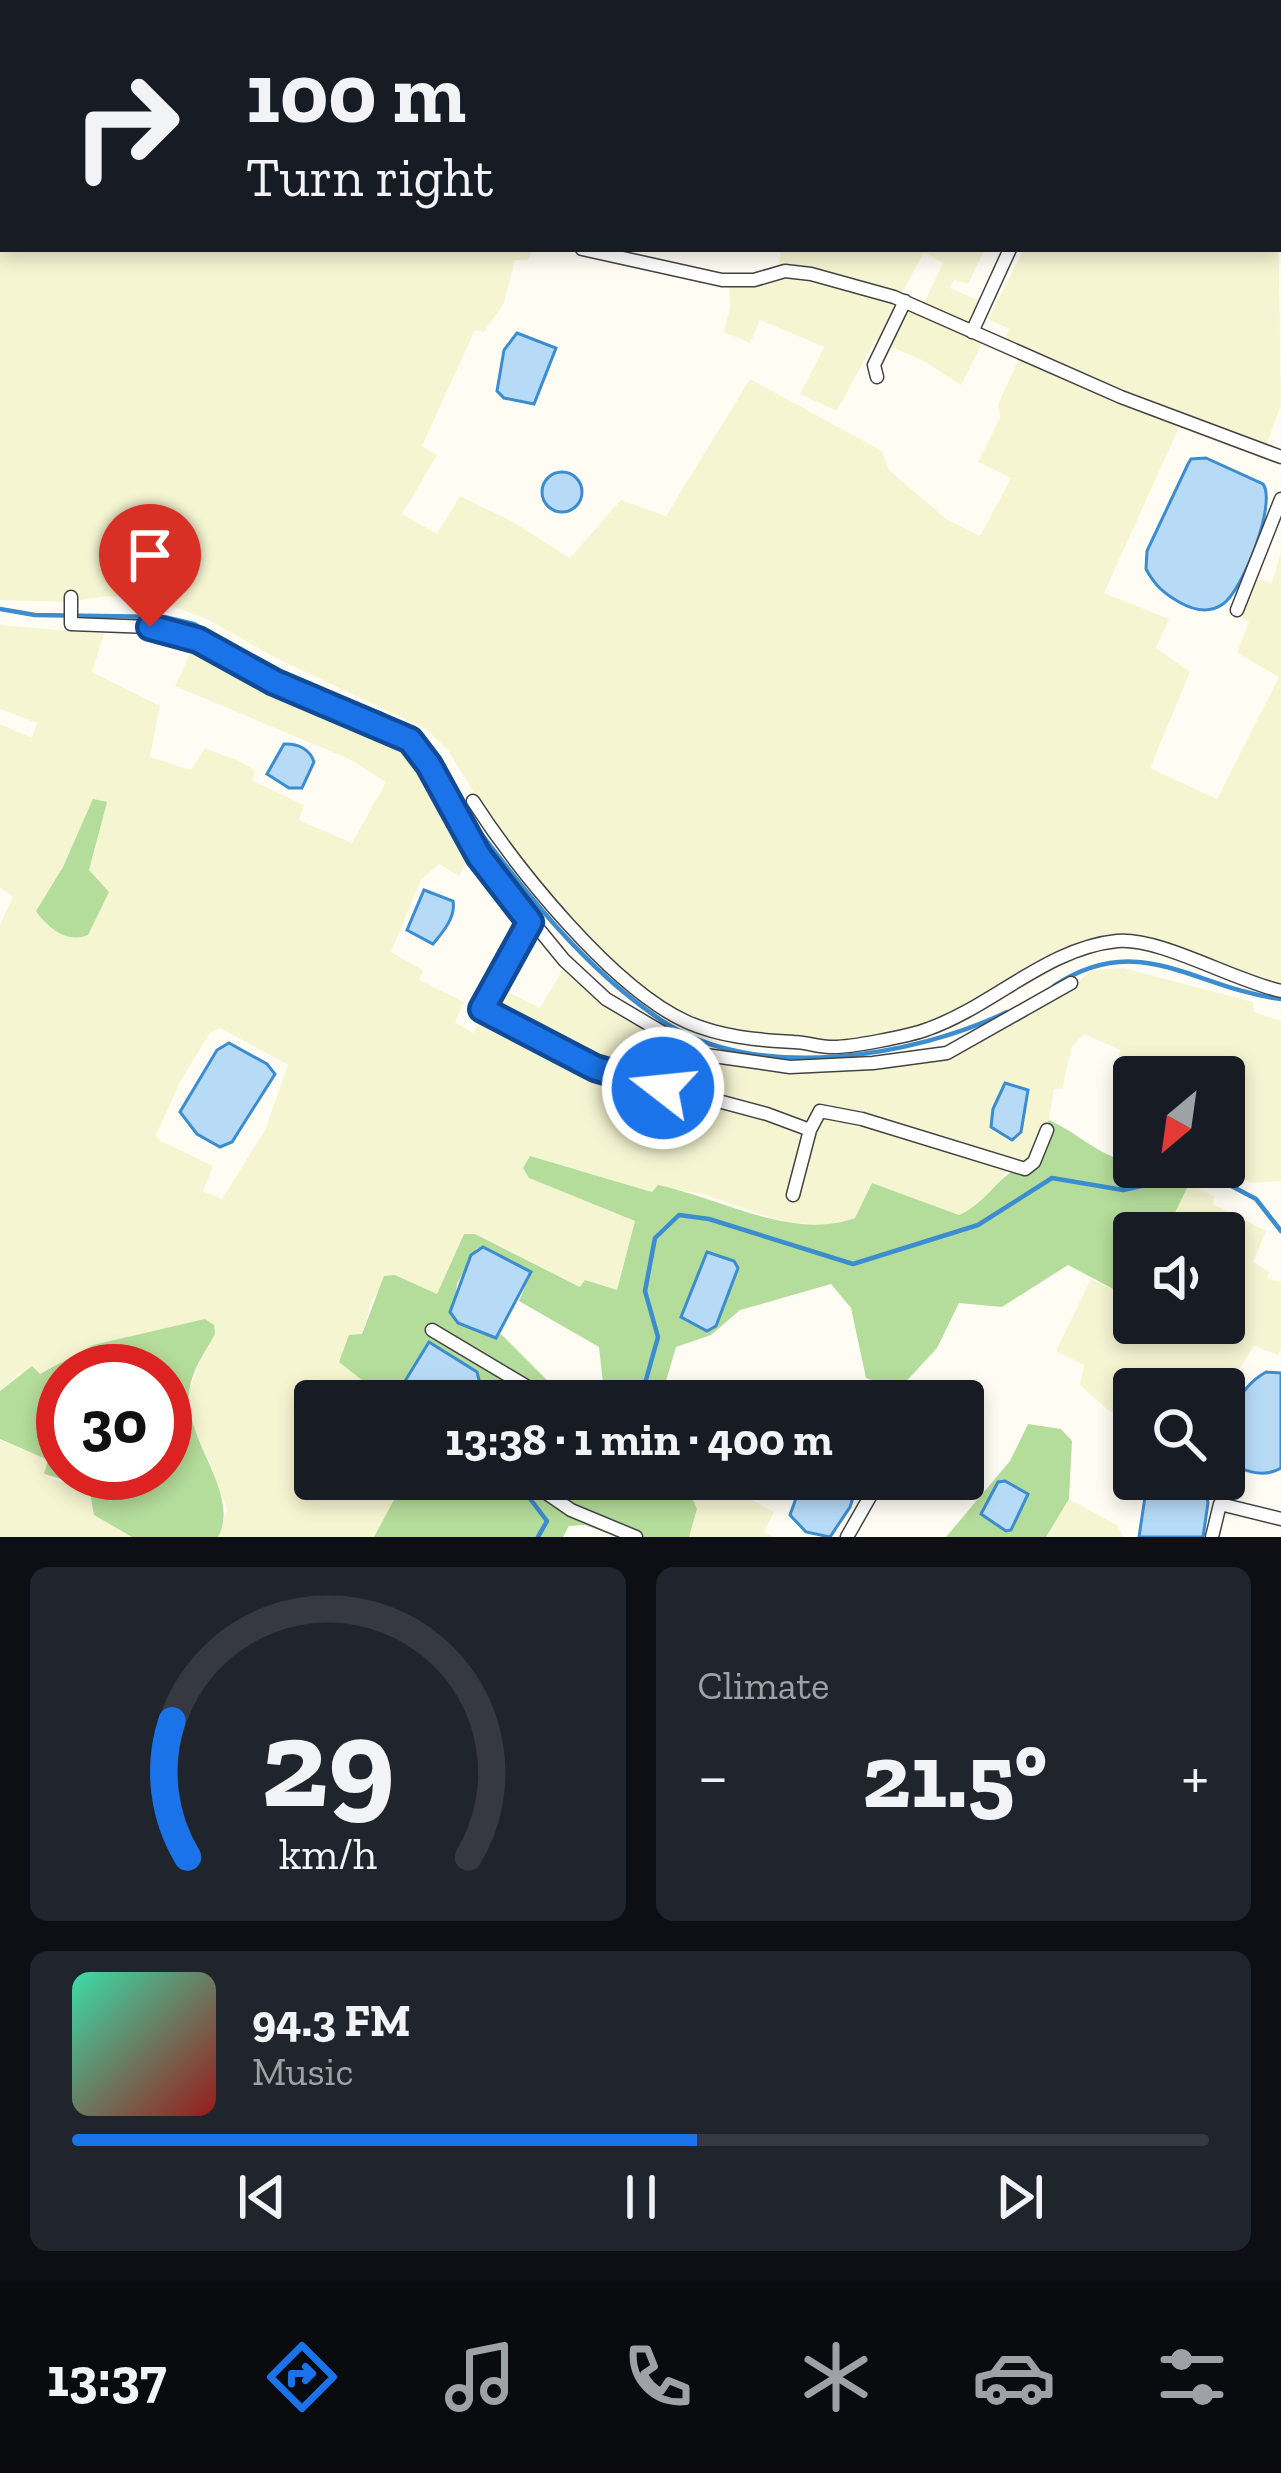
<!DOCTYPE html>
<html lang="en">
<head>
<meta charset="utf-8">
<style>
  body { margin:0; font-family:"Zilla Slab",serif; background:#20242c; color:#f1f3f6; height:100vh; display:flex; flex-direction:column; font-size:45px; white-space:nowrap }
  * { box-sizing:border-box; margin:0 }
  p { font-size:39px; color:#9ea1a6 }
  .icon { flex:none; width:66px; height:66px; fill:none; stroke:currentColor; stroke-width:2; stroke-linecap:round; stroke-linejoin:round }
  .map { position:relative; height:1537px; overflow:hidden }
  .side { display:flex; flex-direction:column; gap:30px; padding:30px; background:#0d0f14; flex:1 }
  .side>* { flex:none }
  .hud { position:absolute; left:0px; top:0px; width:1281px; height:252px; box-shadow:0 6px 18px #0003; background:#171b24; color:#f1f3f6; overflow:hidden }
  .needle { width:78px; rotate:209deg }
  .tools { position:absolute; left:1113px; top:1056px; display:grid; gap:24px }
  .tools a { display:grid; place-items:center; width:132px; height:132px; border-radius:12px; background:#171b24; box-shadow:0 6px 18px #0003; font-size:60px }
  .speed { position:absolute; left:36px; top:1344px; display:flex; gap:24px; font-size:60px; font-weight:700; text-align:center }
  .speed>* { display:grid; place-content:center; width:156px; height:156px; border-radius:50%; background:#171b24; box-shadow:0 6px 18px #0003; line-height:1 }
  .speed .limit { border:18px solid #d22; background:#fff; color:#111 }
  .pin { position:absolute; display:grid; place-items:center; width:102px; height:102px; color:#fff; margin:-123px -51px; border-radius:50% 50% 50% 0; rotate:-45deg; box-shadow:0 0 12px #0007 }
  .pin .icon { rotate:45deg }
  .me { position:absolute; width:132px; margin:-66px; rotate:286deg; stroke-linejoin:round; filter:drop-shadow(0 0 9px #0008) }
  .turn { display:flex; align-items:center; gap:42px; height:252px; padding:0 48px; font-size:54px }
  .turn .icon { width:156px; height:156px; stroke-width:2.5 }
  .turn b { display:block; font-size:84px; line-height:102px }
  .big { font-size:90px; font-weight:700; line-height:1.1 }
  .side .card { flex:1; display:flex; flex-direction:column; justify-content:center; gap:18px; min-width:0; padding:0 42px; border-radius:18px; background:#20242c }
  .side .dial { align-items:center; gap:0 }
  .dial svg { height:312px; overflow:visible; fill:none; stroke:#363941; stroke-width:7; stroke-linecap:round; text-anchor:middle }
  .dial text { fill:#f1f3f6; stroke:none }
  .song { display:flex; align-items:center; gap:36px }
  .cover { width:144px; height:144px; border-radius:18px; background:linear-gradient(135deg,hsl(160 70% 55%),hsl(0 70% 35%)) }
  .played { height:12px; border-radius:6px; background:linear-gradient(90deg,#1a73e8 55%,#363941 55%) }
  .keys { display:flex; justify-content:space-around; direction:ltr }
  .heat { display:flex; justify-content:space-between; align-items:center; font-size:66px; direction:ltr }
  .side .tiles { flex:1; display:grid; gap:30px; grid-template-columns:1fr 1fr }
  .card:last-child { grid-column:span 2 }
  .trip { position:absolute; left:294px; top:1380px; width:690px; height:120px; border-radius:12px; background:#171b24; box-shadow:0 6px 18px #0003; font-weight:700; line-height:120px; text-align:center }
  .tab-bar { display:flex; height:192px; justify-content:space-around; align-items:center; background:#090b0e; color:#9ea1a6 }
  .tab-bar .icon { width:84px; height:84px }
  .tab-bar .on { color:#1a73e8 }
  .tab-bar b { font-size:54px; color:#f1f3f6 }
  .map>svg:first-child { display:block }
  .farmland { fill:#f6f5d2; fill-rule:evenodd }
  .forest { fill:#b4dc9a; fill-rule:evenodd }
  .water { fill:#b7dbf7; stroke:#3c8cd0; stroke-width:3 }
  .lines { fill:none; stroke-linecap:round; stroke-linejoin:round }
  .stream { stroke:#3c8cd0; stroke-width:4.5 }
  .street-casing { stroke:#434343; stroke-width:15 }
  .street { stroke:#fff; stroke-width:12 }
  .route-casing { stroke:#114b97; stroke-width:30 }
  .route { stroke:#1a73e8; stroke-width:21 }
</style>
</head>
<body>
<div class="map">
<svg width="1281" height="1537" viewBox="0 0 1281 1537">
  <rect width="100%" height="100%" fill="#fffdf3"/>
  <path class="farmland" d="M0,0H623L3,3V249H533L528,260H515L504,303L484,332L475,330L422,446L437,455L402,514L437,534L460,496L513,522L570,558L621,500L666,516L750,379L882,451L889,470L946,519L980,536L1011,478L978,462L1000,418L998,404L1019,359L1181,423L1104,593L1169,619L1156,648L1190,672L1150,768L1217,799L1279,677L1237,653L1249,621L1242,617L1256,579L1272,583L1281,552V988L1166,944L1087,945L981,1002L915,1031L844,1043L731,1033L692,1019L651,995L570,921L505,844L448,750L426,729L272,656L207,619L169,605L110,596L67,602L0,600Z
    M1278,206L1281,405L1266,446L1123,394L1003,343L1009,329L988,319L1024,249H1278Z
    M782,249H985L968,284L954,280L950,288L980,301L969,325L924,303L943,263L924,252L901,295L808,267L778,265Z
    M785,277L888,300L982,343L961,385L922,360L875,340L837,411L800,394L824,347L760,320L750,343L724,332L730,308L729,286L758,285Z
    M0,625L104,634L92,672L160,706L150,757L191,770L205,748L239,761L255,770L253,781L304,805L299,820L352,843L386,782L349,759L175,686L195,643L272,692L387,733L403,745L424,764L427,777L471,853L459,876L439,864L421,880L391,952L423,970L419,980L464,1002L455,1022L473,1033L493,998L506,991L540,1008L563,969L619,1015L691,1061L782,1071L876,1068L950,1059L1068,992L1091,970L1124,968L1253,1002L1254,1012L1281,1021V1181L1251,1183L1221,1167L1224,1077H1134V1083L1116,1075L1120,1050L1084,1034L1072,1046L1062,1089H1054L1049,1120L1031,1160L1008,1170L981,1206L959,1215L872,1183L855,1218L832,1226L784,1222L702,1194L658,1186L653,1192L530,1156L529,1178L635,1221L617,1290L586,1280L581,1287L475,1234H464L437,1294L395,1275L372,1300L362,1335L339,1362L388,1401H315V1479H405L374,1537H218L227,1509L206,1453L193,1433L189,1391L201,1358L147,1334L93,1345L40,1374L19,1373L0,1391V925L13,896L0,888V724L32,738L37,723L0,709ZM94,799L96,848L88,871L36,911L63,867ZM220,1028L288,1065L265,1130L222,1199L203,1191L213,1166L159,1140L156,1135L180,1082L210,1033Z
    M1189,1184L1214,1196L1213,1204L1266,1231L1253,1262L1270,1272L1267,1278L1281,1282V1349L1278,1355L1254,1346L1224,1393V1389H1134V1420L1109,1411L1080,1385L1084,1365L1056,1351L1091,1279L1134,1300V1323H1224V1233L1163,1232Z
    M0,1440L48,1460L44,1474L54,1480L90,1487L94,1515L132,1537H0Z
    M700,1479L740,1482L737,1492L774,1512L764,1532L774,1537H689L697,1509L692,1499Z
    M1069,1499L1117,1525L1124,1537H1046Z"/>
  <path class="forest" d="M93,799L107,802L89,870L109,892L88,935C67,944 47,927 36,911L63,867Z
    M1049,1120C1074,1131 1090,1148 1116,1158L1134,1150V1167H1160L1189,1184L1165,1233H1134V1300L1068,1265L1002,1307L959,1303L937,1348L899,1389L866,1378L851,1308L831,1284L740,1310L711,1335L676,1347L660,1401H605L599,1347L519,1301L531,1273L477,1248L457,1284L453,1318L496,1338L501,1334L549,1382L561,1401H468L479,1380L404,1392L419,1401H388L339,1362L349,1335L362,1334L384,1276L395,1275L437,1294L464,1234H475L580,1287L585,1280L617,1290L635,1221L529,1178L523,1168L530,1156L652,1192L658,1185C721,1198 792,1241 855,1218L872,1183L959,1215C989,1202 999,1172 1026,1165Z
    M205,1319L214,1325L215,1334C205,1352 190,1373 189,1395C186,1443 241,1494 218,1537H132L94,1515L89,1487L44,1474L48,1460L0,1439V1391L32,1366L40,1374L93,1345ZM165,1371V1473H63V1371Z
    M1028,1424L1061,1429L1072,1441L1069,1499L1046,1537H946L1010,1461Z
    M405,1479H619L612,1499L651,1494L654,1479H700L692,1498L697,1509L689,1537H617L585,1525L569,1526L563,1537H374Z"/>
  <path class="water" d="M517,333L556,348L534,404L504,398L497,391L504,350Z
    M1206,458L1263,484C1277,503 1243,590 1223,604C1209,614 1193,610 1179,602C1163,593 1154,584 1146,569L1147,551L1188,464L1191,459Z
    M542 492a20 20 0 1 1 40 0a20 20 0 1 1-40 0Z
    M284,744C297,743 310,749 314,762L302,788H289L267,774Z
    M424,890L453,901C456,917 443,932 433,944L407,930Z
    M229,1043L267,1064L275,1074L232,1142L220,1147L197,1134L180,1112L217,1050Z
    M1005,1083L1028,1090L1021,1132L1012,1140L991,1127L993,1109Z
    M483,1247L531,1272L496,1338L458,1323L450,1312L471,1255Z
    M707,1252L734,1261L738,1268L716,1326L707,1331L681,1317Z
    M429,1342L477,1372L479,1380L468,1401H419L404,1392L402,1386Z
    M1266,1372L1281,1373V1468C1263,1479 1239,1471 1224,1457C1224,1424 1236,1389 1266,1372Z
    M803,1479H859L850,1507L830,1537L806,1532L790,1515Z
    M1005,1481L1028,1494L1011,1530L1006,1531L981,1514L998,1482Z
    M1153,1485L1205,1489L1208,1503L1203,1537H1139L1145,1497Z"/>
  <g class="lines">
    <path class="stream" d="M781,0L784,3
      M1278,184H1281
      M0,609L35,615L164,617L194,624L276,672L382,714L409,734
      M453,797C514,877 578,966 664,1022C756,1083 914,1057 1007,1012
      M1054,986C1140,929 1193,988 1281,999
      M640,1401L658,1337L645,1291L655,1238L679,1215L709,1219L853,1264L978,1225L1052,1178L1123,1190L1205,1172L1256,1199L1281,1231
      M515,1479L547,1521L538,1537
      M585,1479H601"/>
    <defs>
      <path id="street" d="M1218,0H1225
        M1146,3L1148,0
        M0,36L3,37
        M582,249L722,280H754L785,271L811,274L894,297L1121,397L1281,457
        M972,332L1010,249
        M877,377L874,365L905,301
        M71,597V624L150,627L198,640L273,682L410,740L429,765L479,856L564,960L606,999L699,1054L790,1067L873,1063L947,1053L1071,983
        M1237,610L1281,499
        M473,801C517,869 612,988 687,1022C721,1037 757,1040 794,1042C806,1042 817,1047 830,1047C848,1048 910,1036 928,1029C993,1006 1047,948 1117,941C1160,937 1232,980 1281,991
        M530,922L482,1008L595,1068L767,1114L810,1130
        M793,1195L810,1130L820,1111L862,1119L1025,1169L1034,1162L1047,1130
        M432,1330L551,1401
        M526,1479L571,1510L636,1537
        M847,1537L880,1479
        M1212,1537L1220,1504L1281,1519"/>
    </defs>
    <use href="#street" class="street-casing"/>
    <use href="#street" class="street"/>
  </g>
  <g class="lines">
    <defs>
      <path id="route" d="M150,627L198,640L274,682L410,740L429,765L479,856L530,922L482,1009L595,1068L663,1088"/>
    </defs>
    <use href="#route" class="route-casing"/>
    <use href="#route" class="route"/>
  </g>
</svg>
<div class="tools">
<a><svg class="needle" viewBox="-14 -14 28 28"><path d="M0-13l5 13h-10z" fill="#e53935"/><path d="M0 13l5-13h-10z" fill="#9ea1a6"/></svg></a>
<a><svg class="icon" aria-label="sound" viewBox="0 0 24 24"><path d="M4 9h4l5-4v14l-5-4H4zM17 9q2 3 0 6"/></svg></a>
<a><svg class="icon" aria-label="search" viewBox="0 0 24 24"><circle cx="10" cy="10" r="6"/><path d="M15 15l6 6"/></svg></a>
</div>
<div class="speed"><div class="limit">30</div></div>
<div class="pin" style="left:150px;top:627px;background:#d93025"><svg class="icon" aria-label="arrive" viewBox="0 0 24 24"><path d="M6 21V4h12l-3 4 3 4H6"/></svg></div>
<svg class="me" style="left:663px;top:1088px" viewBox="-20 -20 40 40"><circle r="17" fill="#1a73e8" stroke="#fff" stroke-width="3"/><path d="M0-11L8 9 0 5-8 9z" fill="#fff"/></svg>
<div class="trip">13:38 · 1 min · 400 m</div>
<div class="hud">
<div class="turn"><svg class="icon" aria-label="right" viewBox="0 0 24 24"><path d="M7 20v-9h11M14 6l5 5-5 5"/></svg><div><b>100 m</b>Turn right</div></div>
</div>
</div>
<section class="side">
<div class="tiles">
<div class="card dial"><svg viewBox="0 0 100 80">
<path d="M14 69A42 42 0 1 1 86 69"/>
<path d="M14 69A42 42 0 0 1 10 34" stroke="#1a73e8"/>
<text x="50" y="56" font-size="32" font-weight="700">29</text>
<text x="50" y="72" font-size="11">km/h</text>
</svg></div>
<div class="card"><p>Climate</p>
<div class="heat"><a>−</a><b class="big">21.5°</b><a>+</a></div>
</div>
<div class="card">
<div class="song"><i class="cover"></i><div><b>94.3 FM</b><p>Music</p></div></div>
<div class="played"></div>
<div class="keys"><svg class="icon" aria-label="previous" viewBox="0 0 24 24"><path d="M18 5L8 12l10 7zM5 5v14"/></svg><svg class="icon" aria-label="pause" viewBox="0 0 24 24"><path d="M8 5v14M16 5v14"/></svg><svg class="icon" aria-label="next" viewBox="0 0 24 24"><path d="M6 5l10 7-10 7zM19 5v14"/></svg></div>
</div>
</div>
</section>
<nav class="tab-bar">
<b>13:37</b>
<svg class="icon on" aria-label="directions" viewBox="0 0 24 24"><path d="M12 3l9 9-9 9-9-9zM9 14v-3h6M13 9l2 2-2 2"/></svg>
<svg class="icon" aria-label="music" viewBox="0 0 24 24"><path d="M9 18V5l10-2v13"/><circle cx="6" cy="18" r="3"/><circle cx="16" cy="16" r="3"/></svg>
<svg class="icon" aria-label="phone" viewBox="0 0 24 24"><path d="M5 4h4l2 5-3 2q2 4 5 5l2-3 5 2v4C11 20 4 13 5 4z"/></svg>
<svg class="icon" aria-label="climate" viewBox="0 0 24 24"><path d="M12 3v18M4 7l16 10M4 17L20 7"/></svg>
<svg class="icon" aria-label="car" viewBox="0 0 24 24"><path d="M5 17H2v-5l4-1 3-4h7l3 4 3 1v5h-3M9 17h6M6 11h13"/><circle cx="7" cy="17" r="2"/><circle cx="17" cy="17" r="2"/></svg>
<svg class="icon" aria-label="filters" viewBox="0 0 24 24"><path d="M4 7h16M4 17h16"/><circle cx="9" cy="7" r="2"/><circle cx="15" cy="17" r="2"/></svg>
</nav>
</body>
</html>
